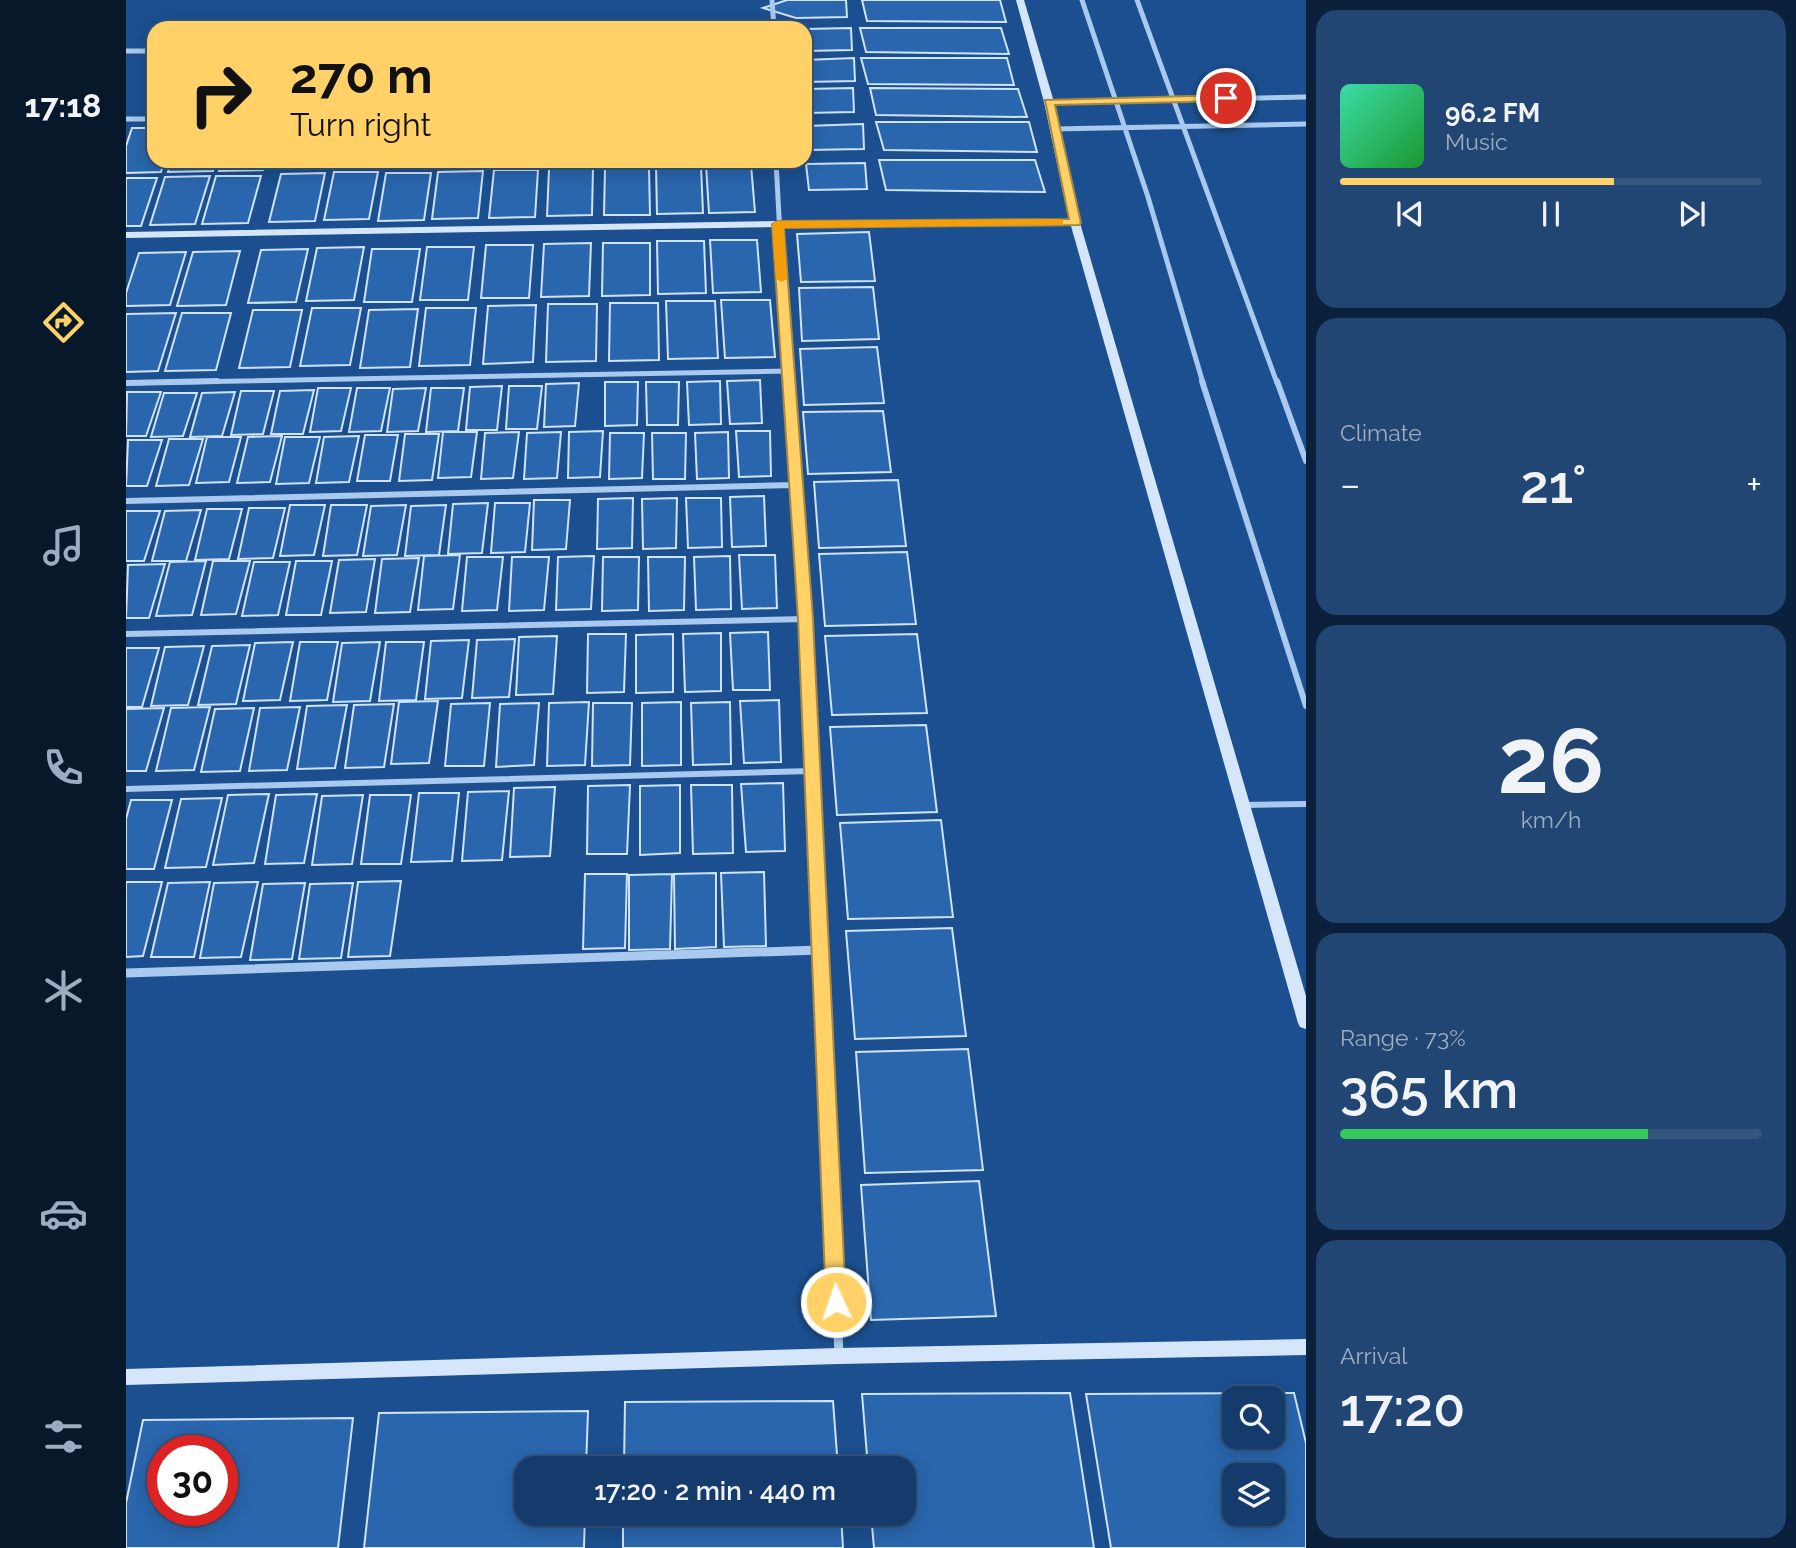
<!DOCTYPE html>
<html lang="en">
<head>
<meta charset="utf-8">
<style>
  body { margin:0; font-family:Raleway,sans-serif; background:#214673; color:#f1f3f6; height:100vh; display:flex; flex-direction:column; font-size:26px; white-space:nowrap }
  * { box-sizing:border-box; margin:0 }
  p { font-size:23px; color:#9dadc1 }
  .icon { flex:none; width:38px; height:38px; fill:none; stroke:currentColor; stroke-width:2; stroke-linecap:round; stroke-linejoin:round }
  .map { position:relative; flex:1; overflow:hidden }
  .details { display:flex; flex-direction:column; gap:10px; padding:10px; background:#0b203b; width:490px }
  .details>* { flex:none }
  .banner { position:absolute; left:21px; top:21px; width:665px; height:147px; border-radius:21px; box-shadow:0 4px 18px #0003,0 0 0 2px #33557e; background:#ffd166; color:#111; overflow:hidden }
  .fabs { position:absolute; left:1096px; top:1386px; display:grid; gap:14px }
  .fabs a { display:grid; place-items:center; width:63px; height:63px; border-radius:14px; background:#143b6b; box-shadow:0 4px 18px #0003,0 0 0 2px #33557e; font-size:35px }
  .speed { position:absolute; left:21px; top:1435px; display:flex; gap:14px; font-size:35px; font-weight:700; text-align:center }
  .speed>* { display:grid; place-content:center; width:91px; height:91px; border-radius:50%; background:#143b6b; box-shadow:0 4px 18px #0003,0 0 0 2px #33557e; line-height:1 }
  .speed .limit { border:10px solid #d22; background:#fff; color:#111 }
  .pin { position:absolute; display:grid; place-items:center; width:60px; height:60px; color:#fff; margin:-30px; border:4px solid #fff; border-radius:50%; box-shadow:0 2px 7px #0007 }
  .me { position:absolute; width:77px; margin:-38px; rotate:357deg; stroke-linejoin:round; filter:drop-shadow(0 0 5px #0008) }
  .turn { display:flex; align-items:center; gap:24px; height:147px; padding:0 28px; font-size:32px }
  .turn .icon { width:91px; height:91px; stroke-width:2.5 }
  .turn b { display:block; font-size:49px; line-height:60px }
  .big { font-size:52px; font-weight:600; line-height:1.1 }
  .details .tile { flex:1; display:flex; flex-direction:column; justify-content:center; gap:10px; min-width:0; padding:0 24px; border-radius:21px; background:#214673 }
  .details .dial { align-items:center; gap:0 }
  .dial b { font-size:91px; line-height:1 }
  .song { display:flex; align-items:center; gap:21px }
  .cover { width:84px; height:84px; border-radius:10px; background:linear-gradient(135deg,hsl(160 70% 55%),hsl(130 70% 35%)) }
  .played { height:7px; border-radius:4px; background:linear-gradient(90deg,#ffd166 65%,#33557e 65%) }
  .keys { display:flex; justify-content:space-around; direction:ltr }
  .heat { display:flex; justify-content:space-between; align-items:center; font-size:38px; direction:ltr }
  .charge { height:10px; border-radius:5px; background:linear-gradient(90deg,#34c759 73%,#33557e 0) }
  .trip { position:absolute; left:388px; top:1456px; width:402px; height:70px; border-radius:21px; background:#143b6b; box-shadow:0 4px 18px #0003,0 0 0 2px #33557e; font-weight:600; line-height:70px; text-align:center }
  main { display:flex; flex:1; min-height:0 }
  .tabs { display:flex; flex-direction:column; width:126px; justify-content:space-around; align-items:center; background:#08182b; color:#9dadc1 }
  .tabs .icon { width:49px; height:49px }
  .tabs .on { color:#ffd166 }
  .tabs b { font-size:32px; color:#f1f3f6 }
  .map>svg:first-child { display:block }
  .building { fill:#2a66ad; stroke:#cfe3fa; stroke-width:2; fill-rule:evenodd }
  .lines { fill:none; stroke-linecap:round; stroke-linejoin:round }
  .street-far2 { stroke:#a9c9ee; stroke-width:5 }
  .street-far1 { stroke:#a9c9ee; stroke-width:6 }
  .street { stroke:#a9c9ee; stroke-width:9 }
  .secondary { fill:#d6e6fa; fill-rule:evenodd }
  .route { fill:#ffd166; stroke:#a68842; stroke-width:2 }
  .slow { fill:#f59e0b }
</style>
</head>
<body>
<main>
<nav class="tabs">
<b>17:18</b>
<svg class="icon on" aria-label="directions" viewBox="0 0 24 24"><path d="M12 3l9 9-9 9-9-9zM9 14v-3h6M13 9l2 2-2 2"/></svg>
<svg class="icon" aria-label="music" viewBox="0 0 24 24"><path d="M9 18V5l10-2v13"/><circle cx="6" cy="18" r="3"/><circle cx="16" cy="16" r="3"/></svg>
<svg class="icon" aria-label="phone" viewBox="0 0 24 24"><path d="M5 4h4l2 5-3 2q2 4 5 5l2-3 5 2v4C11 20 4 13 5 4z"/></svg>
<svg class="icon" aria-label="climate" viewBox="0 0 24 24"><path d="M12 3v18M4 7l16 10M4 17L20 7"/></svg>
<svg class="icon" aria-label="car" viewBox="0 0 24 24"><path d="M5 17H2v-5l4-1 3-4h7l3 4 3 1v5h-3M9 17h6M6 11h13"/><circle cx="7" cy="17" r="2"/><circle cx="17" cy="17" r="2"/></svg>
<svg class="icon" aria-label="filters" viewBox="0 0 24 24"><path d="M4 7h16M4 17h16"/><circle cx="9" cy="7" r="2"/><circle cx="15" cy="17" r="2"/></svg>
</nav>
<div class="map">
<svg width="1180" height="1548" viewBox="0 0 1180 1548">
  <rect width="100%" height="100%" fill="#1b4f8f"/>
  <path class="building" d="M661,0H720L721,17L670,18L637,8Z
    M736,0H874L880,22L741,21Z
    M725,28L726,50L679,51V29Z
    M734,28H875L883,54L740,52Z
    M728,58L729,81L679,82V60Z
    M735,58H881L888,85L742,84Z
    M727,88L728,112L679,113V89Z
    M744,88L892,89L901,117L750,115Z
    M750,122H903L911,152L758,150Z
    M737,124L738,149L682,150L679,126Z
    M6,128H28V161H38L35,172L0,173V146Z
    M753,160H909L919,192L760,190Z
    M46,161H90L87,171L42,172Z
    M96,161H140L137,170L93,171Z
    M159,161H203L201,168H157Z
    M212,161H255V166L210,167Z
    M264,161H308L307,167L263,168Z
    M315,161H359V166H315Z
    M370,161H414V164L370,165Z
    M739,163L741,189L683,190L680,164Z
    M580,165H625L629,212L583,213Z
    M530,166H575L577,213L531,214Z
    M467,168L466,215L421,216L423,169Z
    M479,168H523L524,215H478Z
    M368,170H412L409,217L363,218Z
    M357,171L352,218L306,219L312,172Z
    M208,172H252L243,219L198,220Z
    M199,173L189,221L143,222L155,174Z
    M260,173H305L298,220L252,221Z
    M84,176L69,224L24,225L39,177Z
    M90,176H135L122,223L76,224Z
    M0,178H31L15,226H0Z
    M743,232L749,281L675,282L671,234Z
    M584,240H631L635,292L587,293Z
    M531,241H578L580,293L532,294Z
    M465,243L463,296L415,297L418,244Z
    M477,243H524V295L476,296Z
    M360,245H407L403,298H355Z
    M238,247L228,300L180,301L191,248Z
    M301,247H348L342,300H294Z
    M182,249L170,302L122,303L135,250Z
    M246,249H294L286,302H238Z
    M114,251L100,305L51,306L67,252Z
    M60,252L44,305L0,306V293L13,253Z
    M747,287L753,339L676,341L673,288Z
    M595,300H644L649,357L599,358Z
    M540,301H589L592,358L542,359Z
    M484,303H532L533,360L483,361Z
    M422,304H471L470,361L420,362Z
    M410,305L407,362L357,364L362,306Z
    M186,308H235L224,365L174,366Z
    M300,308H350L344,365L293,366Z
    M292,309L284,367L234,368L243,310Z
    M127,310H176L164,367L113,368Z
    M50,313L32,371L0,372V314Z
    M56,313H105L90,370L39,371Z
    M751,347L758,403L678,405L674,349Z
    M634,380L636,423L604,424L601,381Z
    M594,381L595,424L563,425L561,382Z
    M479,382H512L511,425L479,426Z
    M520,382H553L552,425H521Z
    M453,383L449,426L418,427L420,384Z
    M376,386L371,430H340L344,387Z
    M383,386H416L411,429H380Z
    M192,388H225L215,431L184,432Z
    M231,388H264L255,431L223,432Z
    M300,388L292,431L261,432L267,389Z
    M305,388H338L332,431L300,432Z
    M188,390L177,434H145L154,391Z
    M115,391H148L137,434L105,435Z
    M1,392H35L20,436H0Z
    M109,392L96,436L64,437L76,393Z
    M38,393H71L57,436L25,437Z
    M757,411L765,472L682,474L677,412Z
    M477,431L474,477L442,478L443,432Z
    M610,431H644L645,476L613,477Z
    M317,432H351L345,477L312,478Z
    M393,432L387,478L355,479L359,433Z
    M435,432L431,478L398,479L401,433Z
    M602,432L603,478L571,479L569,433Z
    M484,433H518L516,478L483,479Z
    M526,433H560L559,479H527Z
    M279,434H313L306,480L273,481Z
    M239,435H272L264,481H231Z
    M156,436L144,482L111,483L122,437Z
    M233,436L223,482L190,483L198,437Z
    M81,437H115L103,482L70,483Z
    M159,437H194L183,483L150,484Z
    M43,439H77L63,485L30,486Z
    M2,440H36L21,486H0Z
    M772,480L780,546L693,548L688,482Z
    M638,496L640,546L606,547L604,497Z
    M507,498L506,548L471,549L472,499Z
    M551,498L550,548L517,549L516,499Z
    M560,498H595L596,547L562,548Z
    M408,500H444L440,549L406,550Z
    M362,503L356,553L322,554L327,504Z
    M369,503H404L399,552L365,553Z
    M164,505H199L188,555L154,556Z
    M205,505H241L231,555L197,556Z
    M280,505L271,555L237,556L245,506Z
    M320,505L313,555L279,556L285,506Z
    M123,508H159L147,558L112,559Z
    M81,509H116L103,559L69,560Z
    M75,510L60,561H26L39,511Z
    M0,511H34L18,561H0Z
    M781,552L790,624L699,626L693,554Z
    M334,555L327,609L292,610L298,556Z
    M613,555H649L651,608L616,609Z
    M468,556L465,609L430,610L432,557Z
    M604,556L605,609L570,610L568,557Z
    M341,557H377L371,610L336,611Z
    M386,557H423L418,610L383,611Z
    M477,557H513L512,610L476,611Z
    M522,557H559L558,610L523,611Z
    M293,558L284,612L249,613L256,559Z
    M249,559L240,612L204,613L213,560Z
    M80,561L66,615L30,616L44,562Z
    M87,561H124L110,614L75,615Z
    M170,561H206L195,615H160Z
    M128,562H164L152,615L116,616Z
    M39,564L23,618H0L2,565Z
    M642,632L644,690H607L604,633Z
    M595,633V691L559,692L557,634Z
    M462,634H500L498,692L461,693Z
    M547,634V692L510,693V635Z
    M791,634L801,713L706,715L699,636Z
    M431,636L427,694L390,695L393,637Z
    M389,639L383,697L346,698L351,640Z
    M343,640L336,698L299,699L305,641Z
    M167,642L154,700L117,701L129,643Z
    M174,642H212L201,700L164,701Z
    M254,642L244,701L207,702L216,643Z
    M260,642H298L290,700L253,701Z
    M124,645L110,704L72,705L86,646Z
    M78,646L62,705L25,706L39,647Z
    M0,648H33L16,707H0Z
    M653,700L655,762L618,763L614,701Z
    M312,701L303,763L265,764L273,702Z
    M463,702L459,765L421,766L423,703Z
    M555,702V765L516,766V703Z
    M604,702L605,764L567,765L565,703Z
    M364,703L358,766H319L325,704Z
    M413,703L408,765L370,767L374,704Z
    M467,703H506L504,765L466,766Z
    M268,704L258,767L219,768L228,705Z
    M221,705L209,768L171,769L181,706Z
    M84,707L68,770L30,771L45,708Z
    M174,707L161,770L123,771L134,708Z
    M38,708L20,771H0V709Z
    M128,708L114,771L75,772L89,709Z
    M800,725L811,812L711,815L704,727Z
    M657,783L659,851L620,852L615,784Z
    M504,785L501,854H461L462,786Z
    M554,785V853L514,855V786Z
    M565,785H606L607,853L567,854Z
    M429,787L424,856L384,857L388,788Z
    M383,791L376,860L336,861L342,792Z
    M293,793H333L326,861L285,862Z
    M143,794L128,863L87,865L102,795Z
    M191,794L178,863L139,864L150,795Z
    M237,795L226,864L186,865L196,796Z
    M244,795H285L275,864H235Z
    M96,798L80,867L39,868L55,799Z
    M5,800H46L28,869H0V819Z
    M815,820L827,917L722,919L714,823Z
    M638,872L640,946L598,947L595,873Z
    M590,873V947L549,949L548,874Z
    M459,874H501L499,948L457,949Z
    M546,874L544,949L503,950V875Z
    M275,881L264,956L222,957L232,882Z
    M0,882H36L17,956L0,957Z
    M84,882L68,957H25L42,883Z
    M132,882L115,957L74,958L88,883Z
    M179,883L166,959L124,960L137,884Z
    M227,883L215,958L173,959L184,884Z
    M826,928L840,1036L729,1039L720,931Z
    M842,1049L857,1170L739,1173L730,1052Z
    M853,1181L870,1316L745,1320L735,1185Z
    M944,1393L968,1548H748L745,1514H779V1468H742L736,1394Z
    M1168,1393L1180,1443V1548H985L960,1394ZM1108,1398H1146V1437H1108ZM1108,1475H1146V1514H1108Z
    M707,1401L712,1468H498L499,1402Z
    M462,1411L460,1468H401V1514H459L458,1548H238L253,1413Z
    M227,1418L212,1548H0V1503L17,1420ZM37,1451H96V1510H37Z
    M497,1514H715L717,1548H497Z"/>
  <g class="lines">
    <path class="street-far2" d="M646,0L648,28
      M956,0L1022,197L1077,383
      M1011,0L1151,383
      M0,51H28
      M923,102L1180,97
      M0,119H28
      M927,129L1180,124
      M650,161L662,383
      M0,383L661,371"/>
    <path class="street-far1" d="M662,381L679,619L691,886
      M1076,381L1180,706
      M1151,381L1180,461
      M0,383L91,381
      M0,501L668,485
      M0,634L679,619
      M0,789L686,771
      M1118,805L1180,804"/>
    <path class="street" d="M691,885L713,1355
      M0,973L694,950"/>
    <path class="secondary" d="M890,0H898L928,102L954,223L1180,996V1029L1174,1027L1172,1023L945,226L652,227L0,238V232L652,221L943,220L918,102Z
      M1180,1339V1355L713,1364L0,1385V1369L713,1348Z"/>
  </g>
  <path class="route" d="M1100,95L1103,96V101L929,105L955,223L953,225L658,228L687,619L720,1302L717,1308L710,1311L703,1308L700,1302L672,619L646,224L652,221L943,219L919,100Z"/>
  <path class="slow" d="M933,219L937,220V225L658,228L661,279L656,282L650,279L646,224L652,221Z"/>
</svg>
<div class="fabs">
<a><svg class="icon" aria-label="search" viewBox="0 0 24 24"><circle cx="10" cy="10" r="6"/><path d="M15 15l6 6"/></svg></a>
<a><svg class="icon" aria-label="layers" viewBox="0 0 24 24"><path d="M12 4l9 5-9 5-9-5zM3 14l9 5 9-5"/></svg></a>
</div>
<div class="speed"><div class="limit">30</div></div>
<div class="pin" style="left:1100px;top:98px;background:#d93025"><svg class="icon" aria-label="arrive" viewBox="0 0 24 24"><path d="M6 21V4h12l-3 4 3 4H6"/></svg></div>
<svg class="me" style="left:710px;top:1302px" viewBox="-20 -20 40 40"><circle r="17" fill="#ffd166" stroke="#fff" stroke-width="3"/><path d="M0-11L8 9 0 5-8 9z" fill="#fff"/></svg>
<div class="trip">17:20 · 2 min · 440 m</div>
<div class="banner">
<div class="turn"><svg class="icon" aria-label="right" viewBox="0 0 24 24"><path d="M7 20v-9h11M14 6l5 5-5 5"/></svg><div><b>270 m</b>Turn right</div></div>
</div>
</div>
<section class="details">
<div class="tile">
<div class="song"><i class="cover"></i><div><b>96.2 FM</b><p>Music</p></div></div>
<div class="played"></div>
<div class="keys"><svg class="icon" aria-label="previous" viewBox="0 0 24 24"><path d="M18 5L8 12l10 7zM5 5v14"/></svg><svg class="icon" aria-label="pause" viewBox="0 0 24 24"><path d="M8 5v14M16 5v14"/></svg><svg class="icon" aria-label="next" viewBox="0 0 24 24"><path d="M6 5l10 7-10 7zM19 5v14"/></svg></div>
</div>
<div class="tile"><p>Climate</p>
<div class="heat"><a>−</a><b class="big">21°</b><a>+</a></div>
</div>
<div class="tile dial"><b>26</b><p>km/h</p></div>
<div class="tile"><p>Range · 73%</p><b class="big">365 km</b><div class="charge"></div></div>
<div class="tile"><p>Arrival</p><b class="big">17:20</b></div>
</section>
</main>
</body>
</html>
